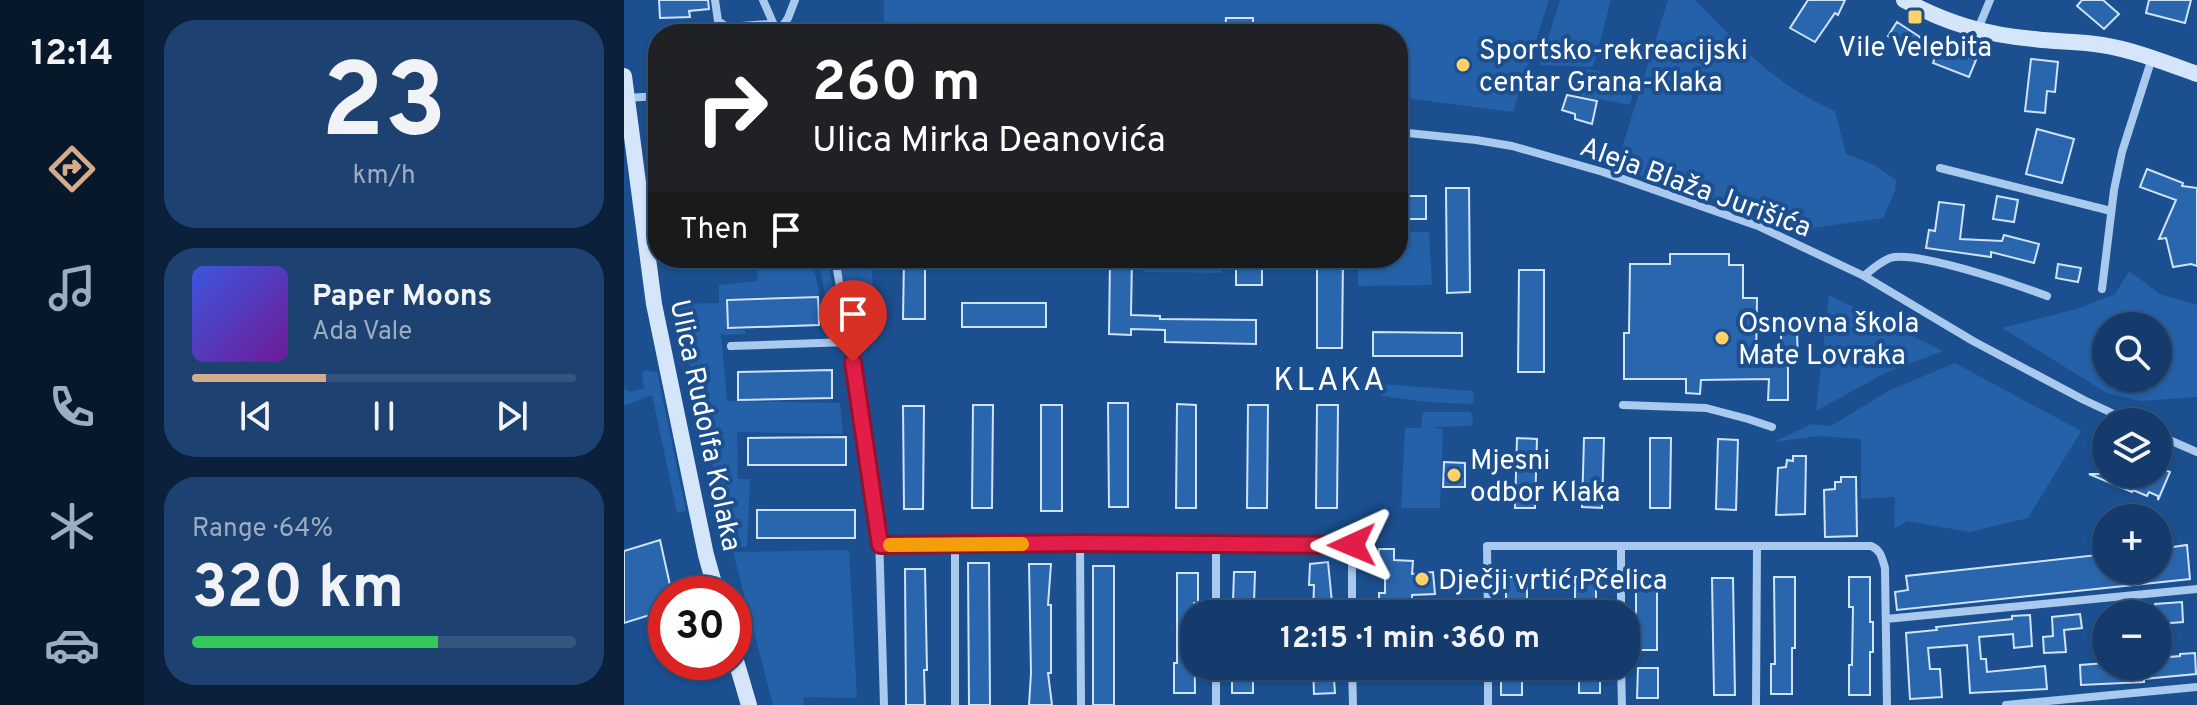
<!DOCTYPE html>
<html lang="en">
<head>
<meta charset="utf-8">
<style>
  body { margin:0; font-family:Overpass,sans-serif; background:#1d4271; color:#f1f3f6; height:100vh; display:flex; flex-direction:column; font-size:30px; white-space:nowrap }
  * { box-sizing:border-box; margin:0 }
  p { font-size:26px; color:#9dadc1 }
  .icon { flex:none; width:44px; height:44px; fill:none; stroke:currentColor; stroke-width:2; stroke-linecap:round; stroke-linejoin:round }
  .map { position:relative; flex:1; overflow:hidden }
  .drawer { display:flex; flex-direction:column; gap:20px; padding:20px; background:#0b203b; width:480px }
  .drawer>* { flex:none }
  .banner { position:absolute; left:24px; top:24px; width:760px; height:244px; border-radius:32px; box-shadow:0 2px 6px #0004,0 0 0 2px #33557e; background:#202124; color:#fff; overflow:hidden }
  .buttons { position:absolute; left:1468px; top:312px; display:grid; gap:16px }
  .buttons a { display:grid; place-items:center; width:80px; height:80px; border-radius:50%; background:#143b6b; box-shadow:0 2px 6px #0004,0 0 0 2px #33557e; font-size:40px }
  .speed { position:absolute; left:24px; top:576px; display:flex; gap:16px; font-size:40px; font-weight:700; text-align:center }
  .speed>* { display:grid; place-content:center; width:104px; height:104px; border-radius:50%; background:#143b6b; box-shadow:0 2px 6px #0004,0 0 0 2px #33557e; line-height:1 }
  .speed .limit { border:12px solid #d22; background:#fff; color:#111 }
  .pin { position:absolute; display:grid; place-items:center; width:68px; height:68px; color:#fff; margin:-82px -34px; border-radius:50% 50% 50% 0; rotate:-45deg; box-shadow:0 0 8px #0007 }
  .pin .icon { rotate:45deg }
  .me { position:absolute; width:88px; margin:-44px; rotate:269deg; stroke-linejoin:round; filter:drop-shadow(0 0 6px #0008) }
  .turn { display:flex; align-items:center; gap:28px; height:168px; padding:0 32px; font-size:36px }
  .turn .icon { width:104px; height:104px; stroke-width:2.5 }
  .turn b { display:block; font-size:56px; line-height:68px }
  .then { display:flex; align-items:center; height:76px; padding:0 32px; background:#0003; gap:16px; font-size:30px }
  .big { font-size:60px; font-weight:700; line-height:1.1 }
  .drawer .card { flex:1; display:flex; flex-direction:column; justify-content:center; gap:12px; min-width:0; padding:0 28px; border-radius:32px; background:#1d4271 }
  .drawer .dial { align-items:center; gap:0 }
  .dial b { font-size:104px; line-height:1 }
  .song { display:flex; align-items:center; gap:24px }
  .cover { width:96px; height:96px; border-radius:12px; background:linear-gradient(135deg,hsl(230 70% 55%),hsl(280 70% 35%)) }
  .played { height:8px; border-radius:4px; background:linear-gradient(90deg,#d6ab8b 35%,#33557e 35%) }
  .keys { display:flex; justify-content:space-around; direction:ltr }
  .charge { height:12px; border-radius:6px; background:linear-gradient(90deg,#34c759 64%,#33557e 0) }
  .trip { position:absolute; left:556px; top:600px; width:460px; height:80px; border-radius:32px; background:#143b6b; box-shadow:0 2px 6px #0004,0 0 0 2px #33557e; font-weight:700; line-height:80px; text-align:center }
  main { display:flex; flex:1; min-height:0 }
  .tabs { display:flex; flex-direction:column; width:144px; justify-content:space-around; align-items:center; background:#08182b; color:#9dadc1 }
  .tabs .icon { width:56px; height:56px }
  .tabs .current { color:#d6ab8b }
  .tabs b { font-size:36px; color:#f1f3f6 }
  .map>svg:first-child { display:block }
  .green { fill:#2461a8; fill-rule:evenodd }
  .building { fill:#2a66ad; stroke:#cfe3fa; stroke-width:2 }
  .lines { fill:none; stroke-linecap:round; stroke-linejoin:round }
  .street { stroke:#a9c9ee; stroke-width:8 }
  .secondary { stroke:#d6e6fa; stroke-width:16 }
  .route-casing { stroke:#92132f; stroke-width:20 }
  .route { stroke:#e11d48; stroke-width:14 }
  .slow { stroke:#f59e0b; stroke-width:14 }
  .poi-dot { fill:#ffd166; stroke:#1b4f8f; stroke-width:3 }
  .labels { text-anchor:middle; stroke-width:8; stroke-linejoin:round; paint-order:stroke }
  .poi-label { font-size:28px; fill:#fff; stroke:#1b4f8f; text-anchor:start }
  .street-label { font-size:28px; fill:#fff; stroke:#1b4f8f }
  .quarter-label { font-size:32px; letter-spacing:2px; fill:#fff; stroke:#1b4f8f }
</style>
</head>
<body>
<main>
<nav class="tabs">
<b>12:14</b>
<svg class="icon current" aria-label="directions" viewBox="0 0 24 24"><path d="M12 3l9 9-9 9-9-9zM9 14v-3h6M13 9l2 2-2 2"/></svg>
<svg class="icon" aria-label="music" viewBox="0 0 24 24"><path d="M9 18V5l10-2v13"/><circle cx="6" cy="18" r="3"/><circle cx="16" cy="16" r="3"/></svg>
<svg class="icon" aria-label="phone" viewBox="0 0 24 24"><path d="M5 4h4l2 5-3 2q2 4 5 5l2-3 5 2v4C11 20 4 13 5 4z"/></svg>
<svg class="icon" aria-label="climate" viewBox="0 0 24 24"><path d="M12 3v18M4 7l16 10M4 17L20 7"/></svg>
<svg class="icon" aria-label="car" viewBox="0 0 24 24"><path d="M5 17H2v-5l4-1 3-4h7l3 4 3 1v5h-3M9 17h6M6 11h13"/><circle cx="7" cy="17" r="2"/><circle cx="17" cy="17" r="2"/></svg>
</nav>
<section class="drawer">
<div class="card dial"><b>23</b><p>km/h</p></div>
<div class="card">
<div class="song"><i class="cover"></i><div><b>Paper Moons</b><p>Ada Vale</p></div></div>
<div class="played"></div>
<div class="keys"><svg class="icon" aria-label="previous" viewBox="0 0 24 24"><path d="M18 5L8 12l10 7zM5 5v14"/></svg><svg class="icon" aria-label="pause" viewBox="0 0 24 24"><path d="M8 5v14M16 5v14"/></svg><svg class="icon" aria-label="next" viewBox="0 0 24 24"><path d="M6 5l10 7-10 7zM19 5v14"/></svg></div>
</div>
<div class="card"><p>Range · 64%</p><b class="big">320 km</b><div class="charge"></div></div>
</section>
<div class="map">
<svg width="1573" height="705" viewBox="0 0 1573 705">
  <rect width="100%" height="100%" fill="#1b4f8f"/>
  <path class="green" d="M260,0H925L889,112L774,97V34H260Z
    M936,0H987L969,67L916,65Z
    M1044,0H1071C1116,45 1151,86 1211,111L1222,154L1252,166L1272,180L1271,191L1259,218L1168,231L1087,199L992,167Z
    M963,69L1012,78L1006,105L957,96Z
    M774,232H805L808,285L734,286V258H774Z
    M131,258H188L195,293L193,296L102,298L103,329L121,330V334L101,335L97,333L103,401L216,403L219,434L113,432L114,479H126L123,547H110L78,424L53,304L95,303V285L134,281Z
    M194,258H203L217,324L213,334L208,332Z
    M215,258H248L249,307L246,312L231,315L226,308Z
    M520,258H597L598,273L520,272Z
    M1505,271L1536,294L1573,305V397L1516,401L1483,393L1378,328L1456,308L1491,294ZM1482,326H1534V378H1482Z
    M1205,295L1319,351L1261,373L1192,411Z
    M1331,363L1457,431L1404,518L1345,532L1283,521L1270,529L1271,497L1237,499V439L1195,436L1150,442L1187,424L1207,426L1266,390Z
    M21,370L33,372L62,511L53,513L28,395L0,406V386L1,390L7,392L20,388L18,374Z
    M758,384L849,391L850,402L847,404L802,402L759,396L757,395Z
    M799,412H846L849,417L848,426L807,427L819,429L816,508H777L781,428H799L797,425Z
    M225,550L233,698L180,697L179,705H149L109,552Z"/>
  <path class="building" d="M35,0H84L85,9L65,11L66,17L36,18Z
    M1184,0H1221L1214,15L1211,13L1191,42L1166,28Z
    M1458,0H1479L1495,14L1480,29L1453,6Z
    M1525,0H1567L1561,23L1522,13Z
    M602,18H629V34H601Z
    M1273,22L1296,37L1287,51L1264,36Z
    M1315,46L1352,60L1345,77L1309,63Z
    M1407,59L1434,62L1431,92L1423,91L1421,113L1401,111Z
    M943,95L973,101L968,124L951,119V114L938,110Z
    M1413,129L1450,139L1438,183L1402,174Z
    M1523,169L1559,183L1558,186L1573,188V266L1567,264L1549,267L1542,238L1535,239L1552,200L1516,187Z
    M822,188H845L846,292L823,293Z
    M774,196H802V219H774Z
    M1373,196L1394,200L1390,222L1369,219Z
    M1315,202L1340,205L1336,239L1378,241L1380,235L1415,244L1410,263L1367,252V257L1302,248L1305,230L1311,231Z
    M1046,254H1105V265H1119V298H1133L1132,363L1157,362V331H1173L1174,363H1164V400H1144L1145,379L1077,380L1076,394L1062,393V379H1000V333H1005L1006,264H1046Z
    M280,258H301V319H279Z
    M486,258H508L507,315L536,316V319L632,320V344L541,342V330L507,329V335L485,334Z
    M612,258H638V285H612Z
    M693,258H719L718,348H693Z
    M1434,264L1457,268L1454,282L1432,278Z
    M895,270H920V372H894Z
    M194,297L195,325L104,328L103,300Z
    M338,303H422V327H338Z
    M749,332L838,333V356H749Z
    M208,370V398L114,400V372Z
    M484,403H504V507H485Z
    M553,404L572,405V508H552Z
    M349,405H369L368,508H348Z
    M417,405H438V511H417Z
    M624,405H644L643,508H623Z
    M693,405H714L713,508H692Z
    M279,406H300L299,509H280Z
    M222,437V465H124V438Z
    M893,438L913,439L911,508H891Z
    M960,438H980L978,508L958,507Z
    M1026,438H1047L1046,508H1026Z
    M1094,439L1114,440L1112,510L1092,509Z
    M1169,456H1182L1181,514L1152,515L1154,468L1162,467L1163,460L1169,461Z
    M820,462L841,463V487H819Z
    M1534,467L1546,472L1534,500V496L1525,492L1523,496L1509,490L1508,492L1465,474H1534Z
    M1217,477H1232L1233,536L1201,537L1200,490L1211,489V482H1217Z
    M133,510H231V538H133Z
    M36,540L48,594H42V610L0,623V551Z
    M1563,545L1566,579L1273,610L1271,592L1284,590L1282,576L1482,554V570H1534V549Z
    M755,549H770V560L789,561L788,574L809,572L811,594L788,595V614H755V593H761V570H754Z
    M704,562L709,613L689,614L690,585H685L686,564Z
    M344,563H365L366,705H345Z
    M405,564H427L424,605H427V673H424L428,705H405L407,673Z
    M469,566H490V705H469Z
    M281,569H301L303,670H300L301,705H282Z
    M610,572H631L630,603L609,602Z
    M553,573H574V603H570L571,693H550V663H553Z
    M882,577H903V607H882Z
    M951,577H972V607H951Z
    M1150,577H1171V648H1168V694H1147V664H1151Z
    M1225,577H1246V622H1249V652H1246V695H1225V665H1228L1229,607H1225Z
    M1088,578H1109L1111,695H1090Z
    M1012,579H1033V650H1012Z
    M1558,602L1559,622L1534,624L1531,604Z
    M1456,614L1458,628L1440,630L1442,652L1420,653L1419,637L1429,636L1428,617Z
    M1406,615L1408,646L1390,648L1389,634L1355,637L1357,659H1362L1363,672L1421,666L1423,689L1346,693L1343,645L1304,648L1306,669H1316L1318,697L1286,699L1282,633L1313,630L1312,627L1388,619V616Z
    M1571,653L1572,674L1520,679V682L1457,685L1456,665L1482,663V666H1534V658L1556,656V654Z
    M608,666H629V693H608Z
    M689,666H709L711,693L690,694Z
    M758,666H811L812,677L758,680Z
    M877,666H898V695H877Z
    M955,666H976V693H955Z
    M1014,668H1034V698H1013Z"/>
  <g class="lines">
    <path class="street" d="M91,0L94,21L103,27L144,24L150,25L159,34
      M139,0L150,25
      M1354,29L1366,0
      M156,30L164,18L171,0
      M3,98L34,96
      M774,132L852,140L888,146L979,172L1134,226L1240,276L1349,341L1460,400L1507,422
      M1316,168L1487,211
      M211,258L229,362L255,534L260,705
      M1240,276C1248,269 1256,262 1266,258C1292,250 1394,285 1423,296
      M1478,289L1490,190L1498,152L1528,58
      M107,346L225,342
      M999,405L1082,408L1124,419L1148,427
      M1534,435L1573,452
      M456,543L457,705
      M256,545L456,543L728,545V614
      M331,545V705
      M592,545V614
      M997,547V614
      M864,614L863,546H1247C1257,550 1258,558 1261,568L1263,705
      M1262,619L1573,589
      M592,666V705
      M728,666L729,705
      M864,666V705
      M997,666L998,705
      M1132,705L1133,547
      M1382,705L1573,687"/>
    <path class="secondary" d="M1280,0C1322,23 1362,35 1410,39C1432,42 1455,41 1478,45C1510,50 1542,63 1573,74
      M0,76L30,304L82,555L93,594
      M110,654L125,705"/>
  </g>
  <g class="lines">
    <defs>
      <path id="route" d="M229,362L256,545L456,543L728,545"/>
    </defs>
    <use href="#route" class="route-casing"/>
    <use href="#route" class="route"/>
    <path class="slow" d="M266,545L398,544"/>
  </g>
  <g class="poi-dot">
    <rect x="1283" y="9" width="16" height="16" rx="4"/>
    <circle cx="839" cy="65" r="8"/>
    <circle cx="1098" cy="338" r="8"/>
    <circle cx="830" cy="475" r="8"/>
    <circle cx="798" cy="579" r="8"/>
  </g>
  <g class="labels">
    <g class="poi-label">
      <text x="1291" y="56" text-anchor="middle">Vile Velebita</text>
      <text x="855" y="59">Sportsko-rekreacijski<tspan x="855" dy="32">centar Grana-Klaka</tspan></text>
      <text x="1114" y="332">Osnovna škola<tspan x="1114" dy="32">Mate Lovraka</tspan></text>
      <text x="846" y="469">Mjesni<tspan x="846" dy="32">odbor Klaka</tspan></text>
      <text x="814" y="589">Dječji vrtić Pčelica</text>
    </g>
    <g class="street-label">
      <text transform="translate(1072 186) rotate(20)" y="10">Aleja Blaža Jurišića</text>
      <text transform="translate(83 425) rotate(78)" y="10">Ulica Rudolfa Kolaka</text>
    </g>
    <g class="quarter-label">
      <text x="706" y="390">KLAKA</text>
    </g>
  </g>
</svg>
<div class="buttons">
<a><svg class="icon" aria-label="search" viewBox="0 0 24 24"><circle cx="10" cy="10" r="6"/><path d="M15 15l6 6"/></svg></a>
<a><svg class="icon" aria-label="layers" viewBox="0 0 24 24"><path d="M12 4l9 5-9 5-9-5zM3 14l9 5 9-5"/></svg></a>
<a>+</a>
<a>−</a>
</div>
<div class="speed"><div class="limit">30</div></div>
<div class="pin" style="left:229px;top:362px;background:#d93025"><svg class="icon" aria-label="arrive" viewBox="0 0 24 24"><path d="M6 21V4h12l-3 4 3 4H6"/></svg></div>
<svg class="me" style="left:728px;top:545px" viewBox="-20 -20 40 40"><path d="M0-17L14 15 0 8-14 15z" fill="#e11d48" stroke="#fff" stroke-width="4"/></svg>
<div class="trip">12:15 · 1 min · 360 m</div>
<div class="banner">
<div class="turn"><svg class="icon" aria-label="right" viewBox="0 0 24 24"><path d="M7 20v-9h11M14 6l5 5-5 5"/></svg><div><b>260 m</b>Ulica Mirka Deanovića</div></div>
<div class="then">Then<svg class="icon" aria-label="arrive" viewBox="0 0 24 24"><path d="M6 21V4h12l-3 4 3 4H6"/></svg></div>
</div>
</div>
</main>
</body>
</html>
